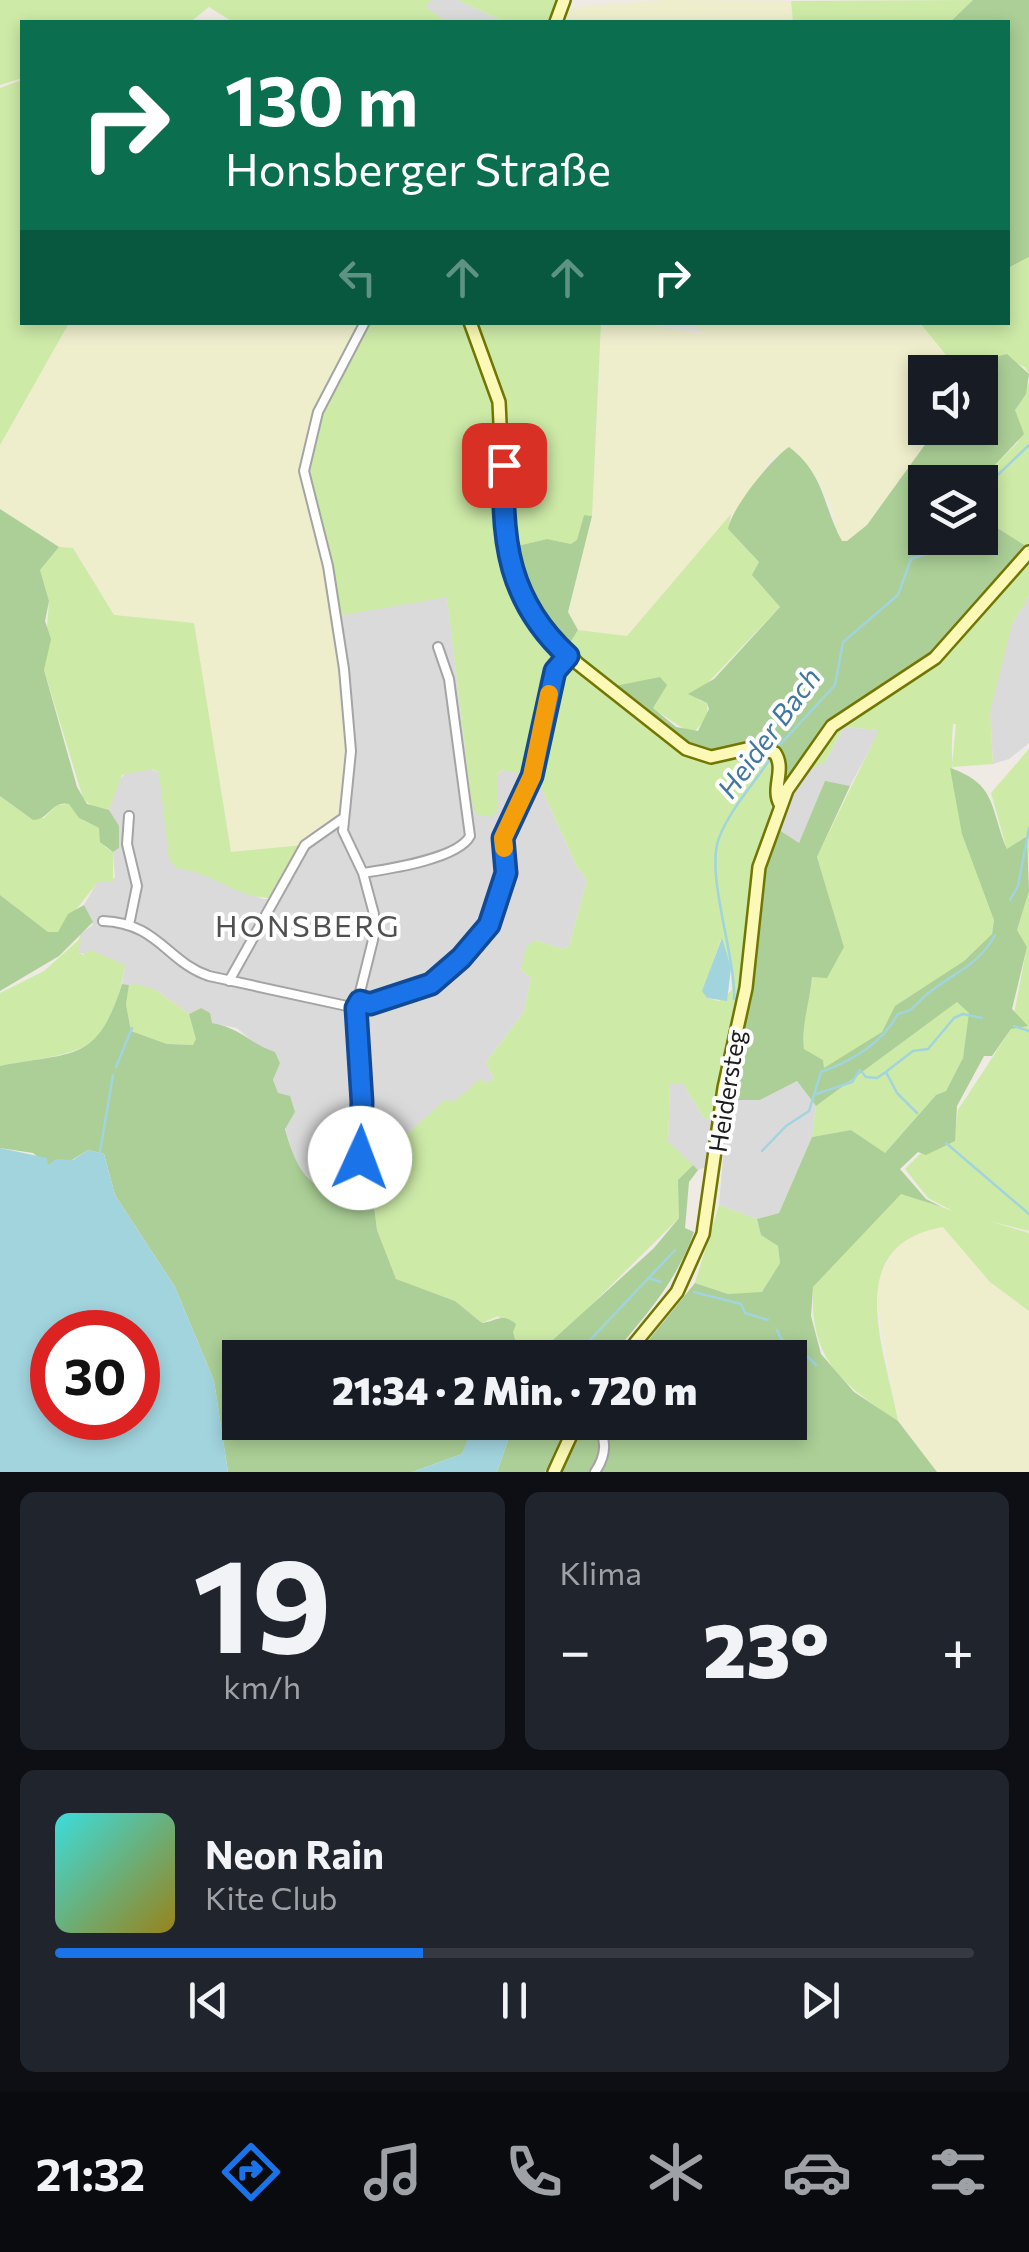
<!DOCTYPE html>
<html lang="de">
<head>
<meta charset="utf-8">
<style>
  body { margin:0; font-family:Commissioner,sans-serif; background:#20242c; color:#f1f3f6; height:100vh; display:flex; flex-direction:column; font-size:38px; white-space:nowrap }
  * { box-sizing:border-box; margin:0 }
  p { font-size:32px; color:#9ea1a6 }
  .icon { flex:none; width:55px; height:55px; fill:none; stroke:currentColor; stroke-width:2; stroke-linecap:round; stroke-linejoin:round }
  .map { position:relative; height:1472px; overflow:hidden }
  .side { display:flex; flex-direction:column; gap:20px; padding:20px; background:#0d0f14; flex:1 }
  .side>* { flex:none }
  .guide { position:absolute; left:20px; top:20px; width:990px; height:305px; border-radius:0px; box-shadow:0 5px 15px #0003; background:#0b6e4f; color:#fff; overflow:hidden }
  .fabs { position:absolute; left:908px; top:355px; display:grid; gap:20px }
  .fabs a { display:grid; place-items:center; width:90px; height:90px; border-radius:0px; background:#171b24; box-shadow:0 5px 15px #0003; font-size:50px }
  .speed { position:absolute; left:30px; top:1310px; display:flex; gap:20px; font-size:50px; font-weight:700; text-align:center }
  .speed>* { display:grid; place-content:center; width:130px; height:130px; border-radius:50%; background:#171b24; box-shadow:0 5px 15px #0003; line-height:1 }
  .speed .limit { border:15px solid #d22; background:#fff; color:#111 }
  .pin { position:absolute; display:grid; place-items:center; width:85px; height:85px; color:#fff; margin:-42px; border-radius:20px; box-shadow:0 5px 15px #0006 }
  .me { position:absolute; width:110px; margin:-55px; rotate:2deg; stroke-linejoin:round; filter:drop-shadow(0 0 8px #0008) }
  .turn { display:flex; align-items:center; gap:35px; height:210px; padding:0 40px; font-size:45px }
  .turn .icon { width:130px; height:130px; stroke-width:2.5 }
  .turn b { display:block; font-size:70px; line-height:85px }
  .lanes { display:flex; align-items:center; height:95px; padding:0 40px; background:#0003; justify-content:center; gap:50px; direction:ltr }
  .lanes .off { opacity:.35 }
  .big { font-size:75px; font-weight:800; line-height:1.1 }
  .side .widget { flex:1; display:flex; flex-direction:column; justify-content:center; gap:15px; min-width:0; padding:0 35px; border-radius:15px; background:#20242c }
  .side .dial { align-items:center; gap:0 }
  .dial b { font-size:130px; line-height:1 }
  .song { display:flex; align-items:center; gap:30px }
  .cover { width:120px; height:120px; border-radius:15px; background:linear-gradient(135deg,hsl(180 70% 55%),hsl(50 70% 35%)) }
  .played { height:10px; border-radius:5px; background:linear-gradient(90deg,#1a73e8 40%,#363941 40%) }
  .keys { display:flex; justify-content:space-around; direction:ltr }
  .heat { display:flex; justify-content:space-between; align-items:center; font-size:55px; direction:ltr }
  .side .tiles { flex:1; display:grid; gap:20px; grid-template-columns:1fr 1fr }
  .widget:last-child { grid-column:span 2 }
  .trip { position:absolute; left:222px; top:1340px; width:585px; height:100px; border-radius:0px; background:#171b24; box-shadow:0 5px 15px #0003; font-weight:800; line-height:100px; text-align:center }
  .tab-bar { display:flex; height:160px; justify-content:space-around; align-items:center; background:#090b0e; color:#9ea1a6 }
  .tab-bar .icon { width:70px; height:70px }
  .tab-bar .on { color:#1a73e8 }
  .tab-bar b { font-size:45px; color:#f1f3f6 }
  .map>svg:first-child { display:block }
  .residential { fill:#dbdada }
  .farmland { fill:#eeeecd }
  .grass { fill:#cdeaa7; fill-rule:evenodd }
  .forest { fill:#abcf96 }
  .water { fill:#a2d4de; fill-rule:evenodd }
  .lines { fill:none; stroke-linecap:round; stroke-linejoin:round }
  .stream { stroke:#a2d4de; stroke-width:2.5 }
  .street-casing { stroke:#a4a4a4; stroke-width:12 }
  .secondary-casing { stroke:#727602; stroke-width:16 }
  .street { stroke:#fff; stroke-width:8 }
  .secondary { stroke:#fbf9b5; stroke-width:11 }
  .route-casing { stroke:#114b97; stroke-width:25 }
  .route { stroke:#1a73e8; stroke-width:18 }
  .slow { stroke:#f59e0b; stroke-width:18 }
  .labels { text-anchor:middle; stroke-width:8; stroke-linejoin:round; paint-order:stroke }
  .street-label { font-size:25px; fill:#1d1d1d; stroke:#fff }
  .water-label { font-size:28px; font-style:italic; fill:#42779f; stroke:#fff }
  .quarter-label { font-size:30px; letter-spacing:2.5px; fill:#505050; stroke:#fff }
</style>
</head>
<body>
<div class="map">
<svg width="1029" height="1472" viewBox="0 0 1029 1472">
  <rect width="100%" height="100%" fill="#efeae3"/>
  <path class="residential" d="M431,0H458L505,22H447L425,7Z
    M447,596L471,798L502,770L535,774L577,867L587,880L569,946L562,949L536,940L521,970L531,978L524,1012L486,1062L494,1079L487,1083L480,1079L454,1103L445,1101L387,1151H368L370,1174L351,1178L342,1191L333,1192L307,1179L293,1158L273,1080L280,1063L275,1052L258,1047L237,1028L212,1023L201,1008L189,1014L154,989L122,984L125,965L77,952L80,934L93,925L84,905L98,881L115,878L113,852L119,848L109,810L120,779L127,772L150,768L159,773L164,799L195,870L262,899H275L305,846L343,818L338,616Z
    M1029,596V743L1009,759L993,764L990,712L998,668L1012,624Z
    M844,727L880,730L850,786L825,782L799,844L779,830L781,809L805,761L825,762Z
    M797,1081L816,1106L812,1137L779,1213L757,1219L719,1205L728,1100H760Z
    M670,1084H683L704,1118L716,1121L709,1166L698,1170L668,1143Z"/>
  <path class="farmland" d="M666,0L791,1L793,22H558L564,8Z
    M69,323H363L317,410L302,454L304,492L320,534L342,669L349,751L340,816L304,845L231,853L194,623L114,615L74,548L59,547L0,509V445Z
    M601,323H636L702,334L697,323H920L960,372H925V428H937L867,525L847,541H842L835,528L834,513L818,479L795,451L772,458L740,507L626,636L578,630L568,613L592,516Z
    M943,1227L990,1282L1029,1311V1472H937L898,1421L874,1287L895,1247L914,1232Z"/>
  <path class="grass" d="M0,0H431L426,7L447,22H233L209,7L190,22H22V78L0,85Z
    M458,0H562L553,22H505Z
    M973,0L950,22H793L791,1Z
    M22,80V322L69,323L0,445V88Z
    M1029,257V374L1025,367L999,356L980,377V372H960L920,323L1008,322V268Z
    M368,323H469L491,375L505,553L559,654L529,775L502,770L497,774V811L492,817L476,814L471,798L447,597L338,616L324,533L306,472L319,415Z
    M473,323H601L592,516L584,515L577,541L571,544L547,539L509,548L506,437Z
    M1029,383V548L980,517L984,492L979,482L1018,442L1015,409Z
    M731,514L728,529L759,562L753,576L780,607L701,690L699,700L707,703L708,717L692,734L652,708L656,700L645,682L610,687L579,654L566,649L578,630L627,636Z
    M59,547L73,548L114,615L194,623L231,852L304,845L272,898C238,899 210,871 176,868L169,859L159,773L153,769L122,775L109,810L95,809L83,798L44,670L49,601L40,570Z
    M1029,554V596L1012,624L990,712L993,764L952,767L956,724H953C946,795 972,852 994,918L992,934L964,961L896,1006L882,1032L824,1070L823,1060L804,1049C801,1026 810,1000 812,976L844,947L817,857L879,730L844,727L825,762L811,769L805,760Z
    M569,664L577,665L661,734L776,756L774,799L754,867L742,994L716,1121L704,1118L683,1084H670L668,1142L693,1165L679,1180V1218L567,1329L543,1349L519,1353L513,1332L498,1316L482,1323L455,1301L396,1279L377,1230L368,1150L388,1151L445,1100L454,1102L480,1079L487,1083L494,1079L486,1062L524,1012L531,978L521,970L526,947L536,940L562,949L569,946L587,880L577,867L535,774L555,673ZM721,939L731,968L732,990L719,1001L707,998L703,991Z
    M1029,749V859L1026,836L1007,850L991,793Z
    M0,796L30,818H44L57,805L69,804L82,820L99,828L105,847L113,852V882H98L58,932H48L0,895Z
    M1029,891V1231L989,1221L1029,1233V1311L990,1282L943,1227C840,1245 885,1349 898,1421C842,1384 809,1359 813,1287L901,1193L953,1211L928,1198L905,1169L920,1154L954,1141L958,1110L1011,1029L1027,947L1017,930Z
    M82,937L78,952L83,955L90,950L125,965C109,1059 82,1050 0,1066V993L44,971Z
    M135,984L154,989L189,1014L197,1039L193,1045L167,1044L131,1031L126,1003L129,985Z
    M957,1002L970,1013L963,1058L946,1091L936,1095L884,1154L851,1130L812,1137L816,1106Z
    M719,1205L757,1219L761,1235L778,1246L780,1263L762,1293L728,1294L695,1283Z"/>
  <path class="forest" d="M973,0H1029V257L1008,268V22H950Z
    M1007,354L1029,374L1026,394L1015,410L1024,434L979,482H925V538H980V517L1029,548L935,658L847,715L780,804V770L765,749L702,756L610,687L660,677L667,685L653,708L676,727L698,731L709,709L707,703L688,694L714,679L780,607L752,575L759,562L728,529C731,509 772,458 789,447C825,474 823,507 842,541H847L867,525L937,428H980V377L999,356Z
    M0,509L59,547L40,570L49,601L45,621L51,639L44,670L77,787L87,804L109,810L119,826V848L113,852L100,842L99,828L79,818L69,804C52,800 49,820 33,820L0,796Z
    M584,515L592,516L568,612L578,630L566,649L525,601L509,548L547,539L571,544L577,540Z
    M950,768C997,784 990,808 1007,849L1027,836L1029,891L1017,930L1027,947L1012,1009L1028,1026L1011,1029L992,1056H984L957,1106L955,1141L926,1155L918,1152L900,1169L926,1199L942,1207L901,1194L813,1287L811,1316L821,1354L854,1392L898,1421L937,1472H597L604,1430L599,1423L790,1422V1358L635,1357L695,1283L728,1294L762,1292L780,1263L778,1246L761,1235L757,1219L779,1213L812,1137L851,1130L885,1153L936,1095L946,1091L963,1058L969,1013L957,1002L816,1106L797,1081L760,1100H728L760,884L781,809L779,830L799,843L825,781L850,786L817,857L844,947L827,978L812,977C810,1001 801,1026 804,1049L823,1060L824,1068L882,1032L895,1006L964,961L992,934L994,920L962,834Z
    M0,895L48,932H58L68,914L84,905L93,922L59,956L0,991Z
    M122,984L129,985L126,1004L131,1031L167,1044L193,1045L196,1039L189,1014L201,1008L210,1013L212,1023C241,1028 250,1044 275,1052L280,1063L273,1080L278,1093L290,1096L295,1112L285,1129C293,1158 305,1193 342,1191L351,1178L370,1174L377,1230L396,1279L455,1301L482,1323C497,1321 502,1312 516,1324L513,1332L519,1353L543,1349L654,1248L679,1218L678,1180L693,1165L698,1170L689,1182L685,1228L694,1232C676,1283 644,1317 611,1357L240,1358V1422L499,1423L469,1437L462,1454L412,1472H228L214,1381L175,1287L115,1195L104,1154L88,1150L72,1160L48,1165L33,1153L0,1148V1066C74,1051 97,1064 122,984Z
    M514,1423H568L545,1472H497Z
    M577,1423H593L604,1445L595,1472H554Z"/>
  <path class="water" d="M722,938L731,968L727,1001L707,998L702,991Z
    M0,1148L47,1158L48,1165L56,1159L73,1160L88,1150L104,1154L115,1195L175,1287L214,1381L228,1472H0ZM52,1332H138V1418H52Z
    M499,1423H514L497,1472H412L462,1454L468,1437Z"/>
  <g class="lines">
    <path class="stream" d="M980,492L1029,445
      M776,749L835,685L843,642L898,595L911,559L943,549L948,538
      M1010,900L1018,886L1029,828
      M734,999C736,956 705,874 719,838C730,809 754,784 772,756
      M1014,1026L1029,1031
      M116,1067L132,1028
      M887,1071L913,1051L928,1049L954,1018L963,1014L982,1018
      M816,1094L852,1082L860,1070L866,1077L877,1078L886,1072L897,1093L917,1113
      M946,1143L1029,1214
      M762,1151L786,1126L809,1111L821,1072C852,1061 882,1043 898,1014C915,1011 917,1001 930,992C956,971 978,966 995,935
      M100,1152L113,1075
      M648,1278L661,1282
      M694,1292L741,1304L745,1313L768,1320
      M777,1330L781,1339L803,1352
      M808,1357L816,1365
      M573,1358L675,1250"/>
    <defs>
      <path id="street" d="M129,816L127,844L137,886L129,925
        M363,873C388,869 458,859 470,836L449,679L438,647
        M103,921C158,923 167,962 209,976L347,1006L370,1004L431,984L461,959L489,925L506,873L503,838L532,775L555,671L568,656
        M229,981L305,845L342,819
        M360,1158L362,1102L356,1008L373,940L374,914L363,873L343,831L351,751L344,669L328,566L304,471L318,412L365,322
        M593,1422C609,1437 606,1456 595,1472"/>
      <path id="secondary" d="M556,22L564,0
        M470,322L499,402L506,553L518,592L533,619L577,663L686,749L711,757L755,747L775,753C786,770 771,788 780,804
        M623,1358L677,1292L703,1234L724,1088L746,988L759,867L787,790L832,726L935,658L1029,552
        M554,1472L577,1422"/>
    </defs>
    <use href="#street" class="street-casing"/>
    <use href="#secondary" class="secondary-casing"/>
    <use href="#street" class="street"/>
    <use href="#secondary" class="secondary"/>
  </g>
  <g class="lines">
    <defs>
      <path id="route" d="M360,1158L362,1102L356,1008L360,1001L370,1004L431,984L461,958L489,925L506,873L503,838L532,776L555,671L568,656C509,602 501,541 504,465"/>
    </defs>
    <use href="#route" class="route-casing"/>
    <use href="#route" class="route"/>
    <path class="slow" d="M504,848L503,838L532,776L549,694"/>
  </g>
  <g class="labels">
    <g class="street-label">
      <text transform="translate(727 1091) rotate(-81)" y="9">Heidersteg</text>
    </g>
    <g class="water-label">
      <text transform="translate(769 733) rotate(-54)" y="10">Heider Bach</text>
    </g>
    <g class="quarter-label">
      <text x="308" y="937">HONSBERG</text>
    </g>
  </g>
</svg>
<div class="fabs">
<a><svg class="icon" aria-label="sound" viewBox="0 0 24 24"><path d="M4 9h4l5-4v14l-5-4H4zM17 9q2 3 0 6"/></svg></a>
<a><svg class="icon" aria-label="layers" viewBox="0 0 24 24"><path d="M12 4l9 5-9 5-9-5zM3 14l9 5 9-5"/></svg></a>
</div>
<div class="speed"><div class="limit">30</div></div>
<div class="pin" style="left:504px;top:465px;background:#d93025"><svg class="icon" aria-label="arrive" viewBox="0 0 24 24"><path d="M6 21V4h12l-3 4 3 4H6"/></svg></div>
<svg class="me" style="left:360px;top:1158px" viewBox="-20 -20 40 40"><circle r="19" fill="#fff"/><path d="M0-13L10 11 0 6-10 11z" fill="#1a73e8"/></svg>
<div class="trip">21:34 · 2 Min. · 720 m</div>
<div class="guide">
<div class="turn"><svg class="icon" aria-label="right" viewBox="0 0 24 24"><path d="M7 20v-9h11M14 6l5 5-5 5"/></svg><div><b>130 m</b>Honsberger Straße</div></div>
<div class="lanes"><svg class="icon off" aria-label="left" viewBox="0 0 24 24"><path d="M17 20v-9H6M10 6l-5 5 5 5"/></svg><svg class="icon off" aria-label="ahead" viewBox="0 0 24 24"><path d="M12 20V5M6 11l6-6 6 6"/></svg><svg class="icon off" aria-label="ahead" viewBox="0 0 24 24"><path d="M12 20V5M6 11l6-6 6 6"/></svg><svg class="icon" aria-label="right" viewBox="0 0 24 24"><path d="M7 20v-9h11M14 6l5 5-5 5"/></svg></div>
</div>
</div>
<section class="side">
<div class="tiles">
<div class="widget dial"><b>19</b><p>km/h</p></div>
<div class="widget"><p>Klima</p>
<div class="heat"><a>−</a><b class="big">23°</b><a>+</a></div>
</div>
<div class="widget">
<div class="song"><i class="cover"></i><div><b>Neon Rain</b><p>Kite Club</p></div></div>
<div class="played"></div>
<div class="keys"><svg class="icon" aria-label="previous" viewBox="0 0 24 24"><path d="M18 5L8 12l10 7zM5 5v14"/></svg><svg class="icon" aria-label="pause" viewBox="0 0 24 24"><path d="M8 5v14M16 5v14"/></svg><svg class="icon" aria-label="next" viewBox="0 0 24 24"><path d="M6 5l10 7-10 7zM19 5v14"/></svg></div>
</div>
</div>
</section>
<nav class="tab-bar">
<b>21:32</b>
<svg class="icon on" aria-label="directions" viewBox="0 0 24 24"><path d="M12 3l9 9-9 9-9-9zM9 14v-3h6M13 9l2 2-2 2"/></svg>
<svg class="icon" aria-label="music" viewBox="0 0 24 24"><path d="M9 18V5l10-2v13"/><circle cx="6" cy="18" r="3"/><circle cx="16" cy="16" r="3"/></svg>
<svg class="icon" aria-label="phone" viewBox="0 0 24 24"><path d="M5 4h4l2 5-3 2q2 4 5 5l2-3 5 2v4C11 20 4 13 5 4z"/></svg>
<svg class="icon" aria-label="climate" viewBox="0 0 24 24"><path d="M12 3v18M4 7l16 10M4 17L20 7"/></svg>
<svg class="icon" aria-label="car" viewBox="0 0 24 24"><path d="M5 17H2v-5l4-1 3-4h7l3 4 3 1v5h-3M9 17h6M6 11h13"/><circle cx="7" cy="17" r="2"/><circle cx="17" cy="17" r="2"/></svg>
<svg class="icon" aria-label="filters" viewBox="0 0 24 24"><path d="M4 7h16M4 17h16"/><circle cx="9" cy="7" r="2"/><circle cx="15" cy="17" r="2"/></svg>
</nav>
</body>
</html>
